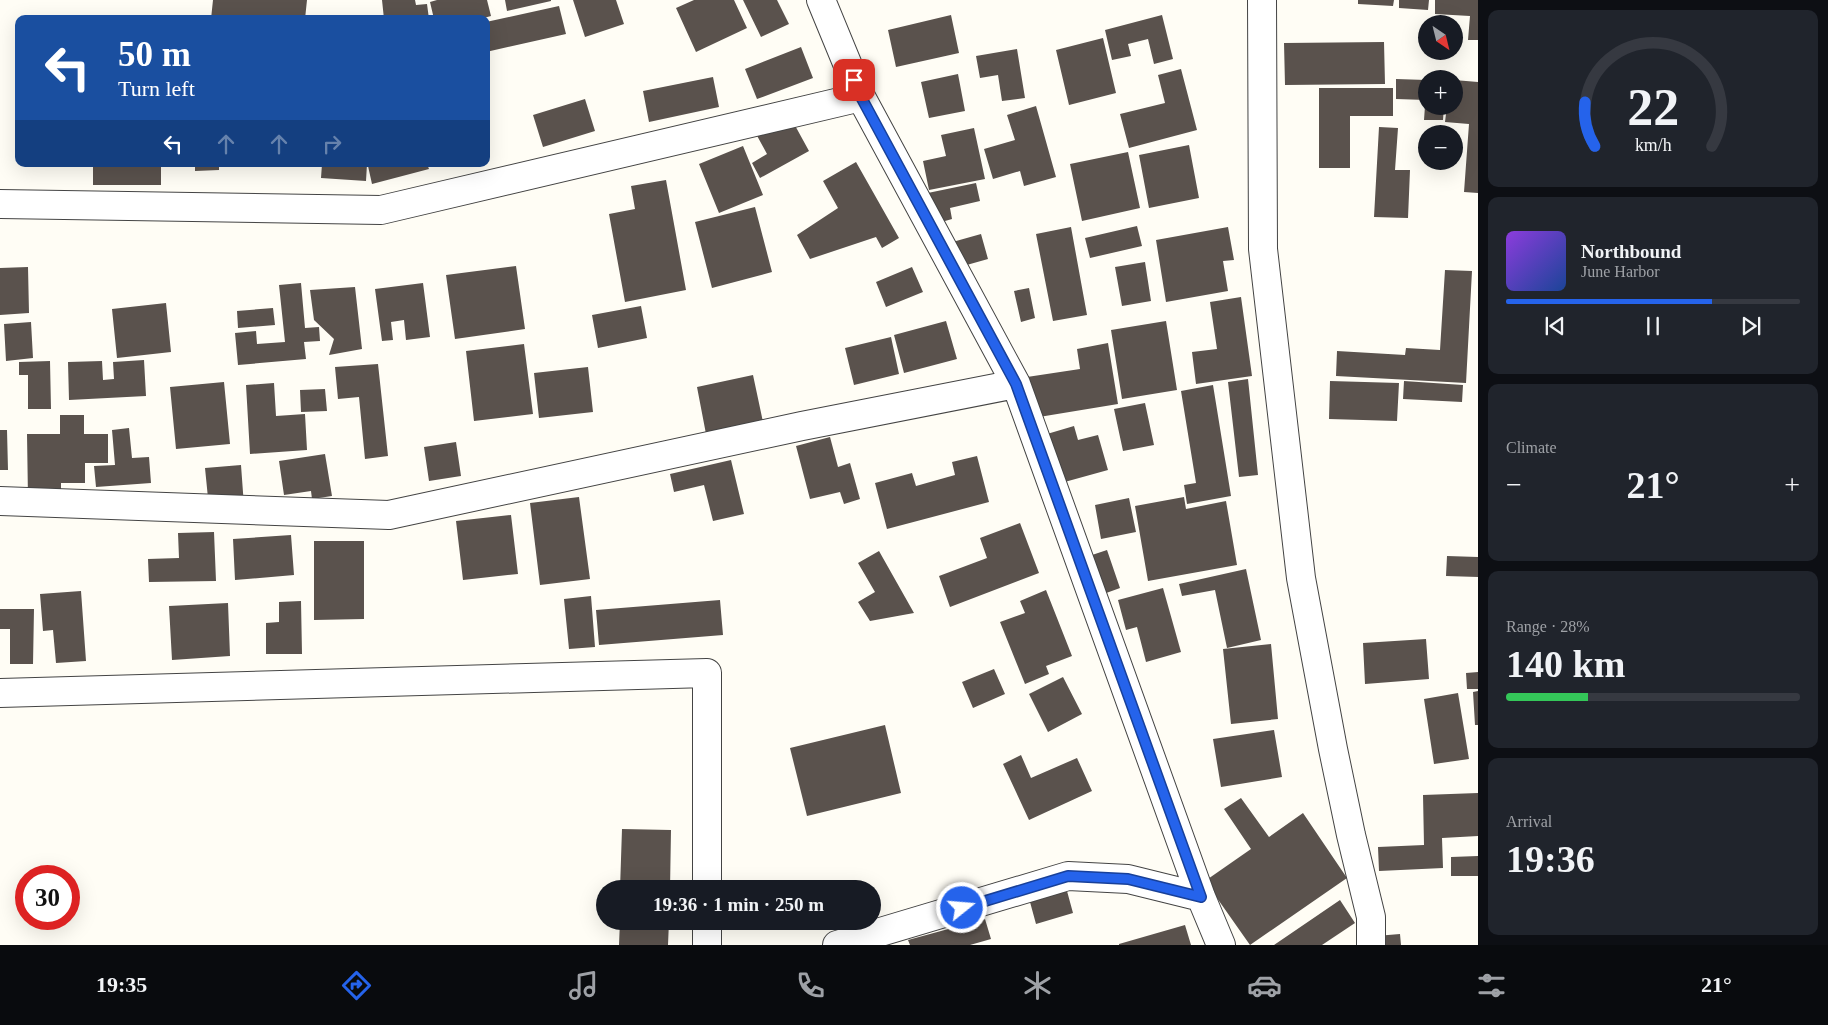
<!DOCTYPE html>
<html lang="en">
<head>
<meta charset="utf-8">
<style>
  body { margin:0; font-family:"Times New Roman",serif; background:#20242c; color:#f1f3f6; height:100vh; display:flex; flex-direction:column; font-size:19px; white-space:nowrap }
  * { box-sizing:border-box; margin:0 }
  p { font-size:16px; color:#9ea1a6 }
  .icon { flex:none; width:28px; height:28px; fill:none; stroke:currentColor; stroke-width:2; stroke-linecap:round; stroke-linejoin:round }
  .map { position:relative; flex:1; overflow:hidden }
  .details { display:flex; flex-direction:column; gap:10px; padding:10px; background:#0d0f14; width:350px }
  .details>* { flex:none }
  .banner { position:absolute; left:15px; top:15px; width:475px; height:152px; border-radius:10px; box-shadow:0 5px 20px #0002; background:#1a4fa0; color:#fff; overflow:hidden }
  .needle { width:32px; rotate:145deg }
  .buttons { position:absolute; left:1418px; top:15px; display:grid; gap:10px }
  .buttons a { display:grid; place-items:center; width:45px; height:45px; border-radius:50%; background:#171b24; box-shadow:0 5px 20px #0002; font-size:25px }
  .speed { position:absolute; left:15px; top:865px; display:flex; gap:10px; font-size:25px; font-weight:700; text-align:center }
  .speed>* { display:grid; place-content:center; width:65px; height:65px; border-radius:50%; background:#171b24; box-shadow:0 5px 20px #0002; line-height:1 }
  .speed .limit { border:8px solid #d22; background:#fff; color:#111 }
  .pin { position:absolute; display:grid; place-items:center; width:42px; height:42px; color:#fff; margin:-21px; border-radius:10px; box-shadow:0 2px 8px #0006 }
  .me { position:absolute; width:55px; margin:-28px; rotate:73deg; stroke-linejoin:round; filter:drop-shadow(0 0 4px #0008) }
  .turn { display:flex; align-items:center; gap:18px; height:105px; padding:0 20px; font-size:22px }
  .turn .icon { width:65px; height:65px; stroke-width:2.5 }
  .turn b { display:block; font-size:35px; line-height:42px }
  .lanes { display:flex; align-items:center; height:48px; padding:0 20px; background:#0003; justify-content:center; gap:25px; direction:ltr }
  .lanes .off { opacity:.35 }
  .big { font-size:38px; font-weight:800; line-height:1.1 }
  .details .tile { flex:1; display:flex; flex-direction:column; justify-content:center; gap:8px; min-width:0; padding:0 18px; border-radius:10px; background:#20242c }
  .details .dial { align-items:center; gap:0 }
  .dial svg { height:130px; overflow:visible; fill:none; stroke:#363941; stroke-width:7; stroke-linecap:round; text-anchor:middle }
  .dial text { fill:#f1f3f6; stroke:none }
  .song { display:flex; align-items:center; gap:15px }
  .cover { width:60px; height:60px; border-radius:8px; background:linear-gradient(135deg,hsl(270 70% 55%),hsl(220 70% 35%)) }
  .played { height:5px; border-radius:2px; background:linear-gradient(90deg,#2563eb 70%,#363941 70%) }
  .keys { display:flex; justify-content:space-around; direction:ltr }
  .heat { display:flex; justify-content:space-between; align-items:center; font-size:28px; direction:ltr }
  .charge { height:8px; border-radius:4px; background:linear-gradient(90deg,#34c759 28%,#363941 0) }
  .trip { position:absolute; left:596px; top:880px; width:285px; height:50px; border-radius:25px; background:#171b24; box-shadow:0 5px 20px #0002; font-weight:800; line-height:50px; text-align:center }
  .menu { display:flex; height:80px; justify-content:space-around; align-items:center; background:#090b0e; color:#9ea1a6 }
  .menu .icon { width:35px; height:35px }
  .menu .active { color:#2563eb }
  .menu b { font-size:22px; color:#f1f3f6 }
  main { display:flex; flex:1; min-height:0 }
  .map>svg:first-child { display:block }
  .building { fill:#5a524d }
  .lines { fill:none; stroke-linecap:round; stroke-linejoin:round }
  .minor-casing { stroke:#444; stroke-width:30 }
  .minor { stroke:#fff; stroke-width:28 }
  .route-casing { stroke:#184099; stroke-width:12 }
  .route { stroke:#2563eb; stroke-width:9 }
</style>
</head>
<body>
<main>
<div class="map">
<svg width="1478" height="945" viewBox="0 0 1478 945">
  <rect width="100%" height="100%" fill="#fffdf5"/>
  <path class="building" d="M213,0H307L305,19H211Z
    M382,0H415L416,5L427,4L429,19H384Z
    M437,0H487L491,16L480,19H434L430,2Z
    M505,0H551V1L507,11Z
    M573,0H616L624,24L585,37Z
    M694,0H734L747,28L696,52L676,8Z
    M743,0H777L789,24L761,37Z
    M1358,0H1394L1393,6L1358,4Z
    M1399,0H1429L1428,10L1399,8Z
    M1435,0H1478V40H1468L1470,16L1435,14Z
    M559,6L566,34L486,52V22Z
    M951,15L959,53L896,67L888,30Z
    M1162,15L1173,59L1154,64L1148,39L1128,44L1131,56L1112,60L1105,30Z
    M1103,38L1116,93L1069,105L1056,50Z
    M1384,42L1385,84L1285,85L1284,43Z
    M801,47L813,78L757,99L745,69Z
    M1017,49L1025,98L1002,101L998,75L980,78L976,56Z
    M1181,69L1197,130L1129,148L1120,114L1165,103L1158,75Z
    M958,74L965,111L929,118L921,82Z
    M713,77L719,107L649,122L643,91Z
    M1396,79L1426,80V100L1396,99Z
    M1454,80L1478,82V193L1464,192L1469,124L1445,122L1447,106H1454Z
    M1319,88H1393V116H1350V168H1319Z
    M585,99L595,131L543,147L533,115Z
    M1036,106L1056,177L1024,186L1020,171L993,179L984,149L1015,140L1007,115Z
    M1425,106H1444L1443,120H1424Z
    M792,120L809,151L760,178L752,163L767,154L755,132Z
    M1379,127L1398,128L1395,170H1410L1408,218L1374,217Z
    M974,128L985,179L929,190L923,161L946,156L941,135Z
    M1189,145L1199,198L1149,208L1139,155Z
    M743,146L763,195L719,213L699,164Z
    M1128,152L1140,208L1082,221L1070,164Z
    M856,162L899,238L882,248L876,237L810,259L797,235L838,208L823,181Z
    M93,164H161V185H93Z
    M195,164H219V170L195,171Z
    M322,164H367L366,181L321,178Z
    M378,164H427L429,169L372,184L368,166Z
    M666,180L686,290L625,302L609,214L635,209L631,186Z
    M976,183L980,201L950,208L952,219L938,223L923,194Z
    M755,207L772,272L712,288L695,222Z
    M1137,226L1142,246L1090,258L1085,238Z
    M1071,227L1087,315L1053,321L1036,234Z
    M1228,227L1234,260L1223,261L1228,291L1166,302L1156,240Z
    M981,234L988,259L956,268L949,243Z
    M1145,262L1151,301L1122,306L1115,267Z
    M516,266L525,329L455,339L446,275Z
    M28,267L29,313L0,315V268Z
    M912,267L923,292L886,307L876,282Z
    M1445,270L1472,271L1466,383L1336,376L1337,351L1405,355L1406,348L1440,350Z
    M301,283L305,328L319,327L320,341L304,342L306,359L238,365L235,333L256,331L257,344L285,342L279,285Z
    M423,283L430,337L406,340L404,320L391,322L393,340L382,341L375,289Z
    M355,287L362,349L329,355L334,339L314,320L310,290Z
    M1029,288L1035,318L1021,322L1014,291Z
    M1241,297L1252,376L1196,384L1192,352L1217,349L1210,302Z
    M166,303L171,352L117,358L112,309Z
    M641,306L647,338L598,348L592,315Z
    M273,308L275,325L238,328L237,311Z
    M946,321L957,359L904,373L894,335Z
    M1166,321L1177,390L1122,399L1111,330Z
    M31,322L33,358L6,361L4,324Z
    M891,337L899,374L854,385L845,348Z
    M1108,343L1118,404L1033,418L1027,377L1080,369L1077,349Z
    M524,344L533,414L474,421L466,351Z
    M144,360L146,396L69,400L68,362L102,361L103,380L114,379L113,362Z
    M50,361L51,409H28V375H19V362Z
    M378,364L388,456L365,459L359,397L338,399L335,367Z
    M588,367L593,412L539,418L534,373Z
    M753,375L763,422L706,434L697,387Z
    M1248,379L1258,475L1239,477L1228,382Z
    M1330,381L1399,383L1397,421L1329,419Z
    M1404,381L1463,385L1462,402L1403,399Z
    M224,382L230,444L176,449L170,387Z
    M274,383L276,416L305,414L307,450L250,454L246,385Z
    M1213,385L1231,496L1187,504L1184,485L1196,483L1181,391Z
    M325,389L327,411L301,412L300,390Z
    M1145,403L1154,445L1123,451L1114,409Z
    M60,415H84V434H108V463H85V483H61V498L28,499L27,434H60Z
    M1074,426L1078,440L1098,435L1108,470L1061,483L1047,434Z
    M129,428L132,458L149,457L151,483L96,487L94,466L115,465L112,430Z
    M0,430H7L8,470H0Z
    M830,437L838,467L850,463L860,499L844,504L840,492L810,499L796,446Z
    M456,442L461,476L429,481L424,447Z
    M325,454L332,496L312,499L311,491L284,495L279,461Z
    M977,456L989,502L887,529L875,483L912,473L916,486L955,475L952,462Z
    M731,460L744,514L713,521L704,485L674,492L670,474Z
    M241,465L244,506L209,508L205,468Z
    M579,497L590,579L540,585L530,503Z
    M1184,497L1186,509L1226,501L1237,565L1148,581L1135,506Z
    M1129,498L1136,532L1101,539L1095,505Z
    M511,515L518,574L463,580L456,521Z
    M1020,523L1039,573L950,607L939,576L987,558L980,538Z
    M214,532L216,581L149,582L148,559L179,558L178,533Z
    M291,535L294,575L235,580L233,539Z
    M314,541H364V619L314,620Z
    M1107,550L1120,588L1098,596L1086,557Z
    M879,551L914,613L870,621L858,602L875,592L858,563Z
    M1447,556L1478,557V577L1446,576Z
    M1246,569L1261,640L1227,648L1215,590L1182,596L1179,584Z
    M1163,588L1181,652L1146,662L1137,627L1126,630L1118,600Z
    M1046,590L1072,656L1046,666L1049,674L1025,684L1000,622L1025,613L1020,601Z
    M81,591L86,661L56,663L53,630L43,631L40,594Z
    M591,596L595,647L569,649L564,599Z
    M720,600L723,635L599,645L596,610Z
    M301,601L302,654H266V623L279,622V602Z
    M228,603L230,656L172,660L169,606Z
    M0,609H34L33,664H10V629H0Z
    M1426,639L1429,679L1365,684L1363,643Z
    M1271,644L1278,719L1231,724L1223,649Z
    M994,669L1005,694L973,708L962,682Z
    M1478,672V689H1467L1466,673Z
    M1063,677L1082,714L1048,732L1029,694Z
    M1478,691V725H1475L1473,692Z
    M1458,693L1469,759L1434,764L1424,699Z
    M885,725L901,793L807,816L790,748Z
    M1274,730L1282,777L1221,787L1213,739Z
    M1021,755L1031,778L1077,758L1092,791L1029,820L1003,764Z
    M1478,793V836L1442,838L1443,868L1379,871L1378,847L1424,845L1423,795Z
    M1241,798L1269,837L1303,813L1347,878L1250,945L1205,881L1251,849L1224,809Z
    M622,829L671,830L670,889H620Z
    M1478,856V876H1451V857Z
    M1067,891L1073,913L1036,924L1030,902Z
    M1340,900L1355,923L1322,945H1274Z
    M985,919L991,939L970,945H910L908,940Z
    M620,921H669L668,945H619Z
    M1185,925L1191,945H1119V944Z
    M1400,934L1401,945H1377L1376,936Z"/>
  <g class="lines">
    <defs>
      <path id="minor" d="M821,0L861,97L1016,384L1201,897L1221,945
        M1262,0L1263,249L1301,578L1333,749L1351,835L1371,917V945
        M0,204L381,210L861,97
        M0,501L389,515L802,426L1016,384
        M0,693L707,673V889
        M707,921V945
        M837,945L1068,876L1128,879L1201,897"/>
    </defs>
    <use href="#minor" class="minor-casing"/>
    <use href="#minor" class="minor"/>
  </g>
  <g class="lines">
    <defs>
      <path id="route" d="M854,80L861,97L1016,384L1201,897L1128,879L1068,876L962,908"/>
    </defs>
    <use href="#route" class="route-casing"/>
    <use href="#route" class="route"/>
  </g>
</svg>
<div class="buttons">
<a><svg class="needle" viewBox="-14 -14 28 28"><path d="M0-13l5 13h-10z" fill="#e53935"/><path d="M0 13l5-13h-10z" fill="#9ea1a6"/></svg></a>
<a>+</a>
<a>−</a>
</div>
<div class="speed"><div class="limit">30</div></div>
<div class="pin" style="left:854px;top:80px;background:#d93025"><svg class="icon" aria-label="arrive" viewBox="0 0 24 24"><path d="M6 21V4h12l-3 4 3 4H6"/></svg></div>
<svg class="me" style="left:962px;top:908px" viewBox="-20 -20 40 40"><circle r="17" fill="#2563eb" stroke="#fff" stroke-width="3"/><path d="M0-11L8 9 0 5-8 9z" fill="#fff"/></svg>
<div class="trip">19:36 · 1 min · 250 m</div>
<div class="banner">
<div class="turn"><svg class="icon" aria-label="left" viewBox="0 0 24 24"><path d="M17 20v-9H6M10 6l-5 5 5 5"/></svg><div><b>50 m</b>Turn left</div></div>
<div class="lanes"><svg class="icon" aria-label="left" viewBox="0 0 24 24"><path d="M17 20v-9H6M10 6l-5 5 5 5"/></svg><svg class="icon off" aria-label="ahead" viewBox="0 0 24 24"><path d="M12 20V5M6 11l6-6 6 6"/></svg><svg class="icon off" aria-label="ahead" viewBox="0 0 24 24"><path d="M12 20V5M6 11l6-6 6 6"/></svg><svg class="icon off" aria-label="right" viewBox="0 0 24 24"><path d="M7 20v-9h11M14 6l5 5-5 5"/></svg></div>
</div>
</div>
<section class="details">
<div class="tile dial"><svg viewBox="0 0 100 80">
<path d="M14 69A42 42 0 1 1 86 69"/>
<path d="M14 69A42 42 0 0 1 8 42" stroke="#2563eb"/>
<text x="50" y="56" font-size="32" font-weight="700">22</text>
<text x="50" y="72" font-size="11">km/h</text>
</svg></div>
<div class="tile">
<div class="song"><i class="cover"></i><div><b>Northbound</b><p>June Harbor</p></div></div>
<div class="played"></div>
<div class="keys"><svg class="icon" aria-label="previous" viewBox="0 0 24 24"><path d="M18 5L8 12l10 7zM5 5v14"/></svg><svg class="icon" aria-label="pause" viewBox="0 0 24 24"><path d="M8 5v14M16 5v14"/></svg><svg class="icon" aria-label="next" viewBox="0 0 24 24"><path d="M6 5l10 7-10 7zM19 5v14"/></svg></div>
</div>
<div class="tile"><p>Climate</p>
<div class="heat"><a>−</a><b class="big">21°</b><a>+</a></div>
</div>
<div class="tile"><p>Range · 28%</p><b class="big">140 km</b><div class="charge"></div></div>
<div class="tile"><p>Arrival</p><b class="big">19:36</b></div>
</section>
</main>
<nav class="menu">
<b>19:35</b>
<svg class="icon active" aria-label="directions" viewBox="0 0 24 24"><path d="M12 3l9 9-9 9-9-9zM9 14v-3h6M13 9l2 2-2 2"/></svg>
<svg class="icon" aria-label="music" viewBox="0 0 24 24"><path d="M9 18V5l10-2v13"/><circle cx="6" cy="18" r="3"/><circle cx="16" cy="16" r="3"/></svg>
<svg class="icon" aria-label="phone" viewBox="0 0 24 24"><path d="M5 4h4l2 5-3 2q2 4 5 5l2-3 5 2v4C11 20 4 13 5 4z"/></svg>
<svg class="icon" aria-label="climate" viewBox="0 0 24 24"><path d="M12 3v18M4 7l16 10M4 17L20 7"/></svg>
<svg class="icon" aria-label="car" viewBox="0 0 24 24"><path d="M5 17H2v-5l4-1 3-4h7l3 4 3 1v5h-3M9 17h6M6 11h13"/><circle cx="7" cy="17" r="2"/><circle cx="17" cy="17" r="2"/></svg>
<svg class="icon" aria-label="filters" viewBox="0 0 24 24"><path d="M4 7h16M4 17h16"/><circle cx="9" cy="7" r="2"/><circle cx="15" cy="17" r="2"/></svg>
<b>21°</b>
</nav>
</body>
</html>
